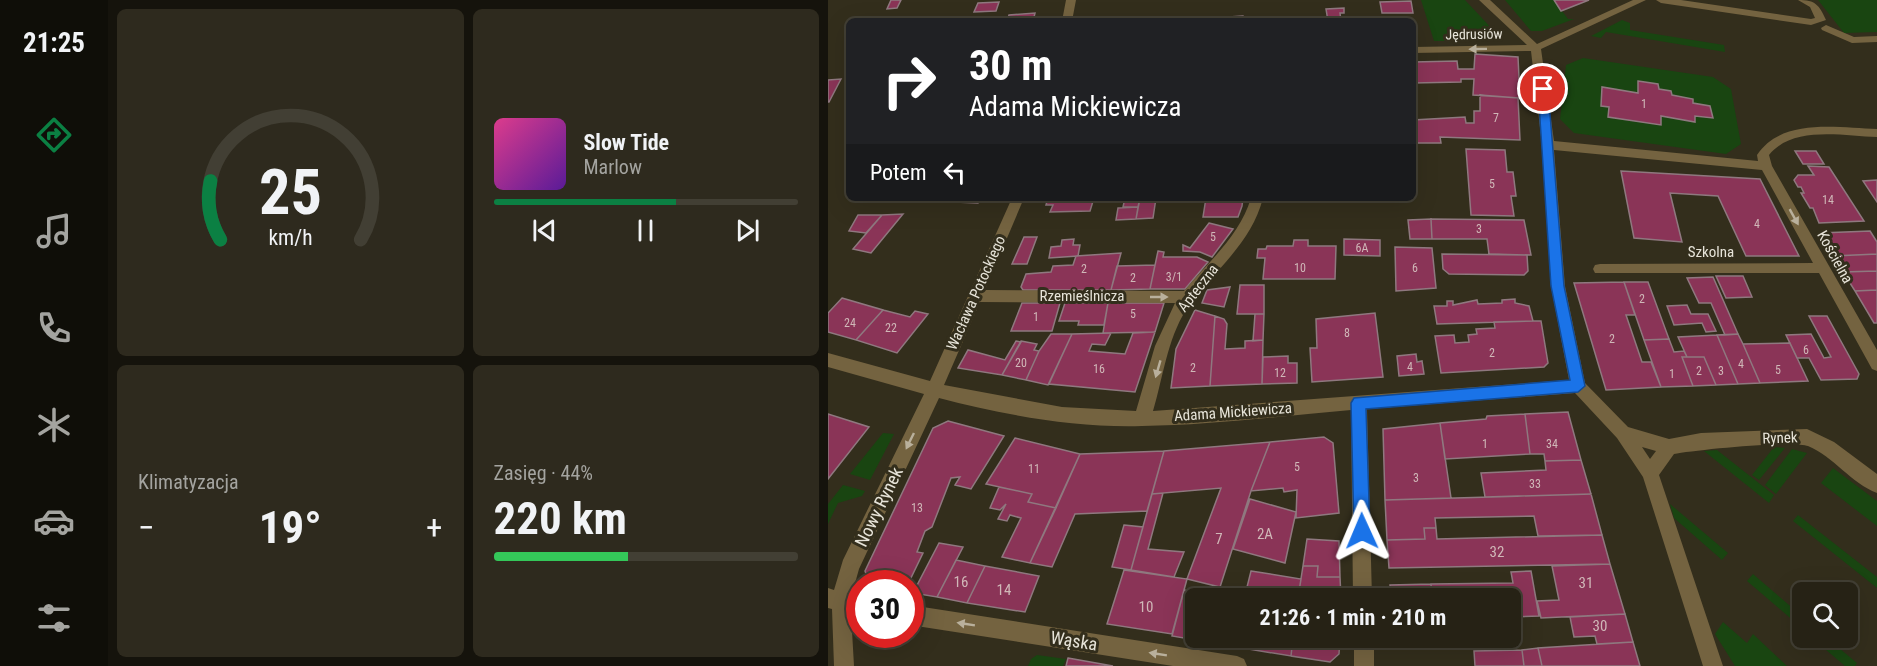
<!DOCTYPE html>
<html lang="pl">
<head>
<meta charset="utf-8">
<style>
  body { margin:0; font-family:"Roboto Condensed",sans-serif; background:#2e2a1e; color:#f1f3f6; height:100vh; display:flex; flex-direction:column; font-size:22px; white-space:nowrap }
  * { box-sizing:border-box; margin:0 }
  p { font-size:20px; color:#a4a4a0 }
  .icon { flex:none; width:33px; height:33px; fill:none; stroke:currentColor; stroke-width:2; stroke-linecap:round; stroke-linejoin:round }
  .map { position:relative; flex:1; overflow:hidden }
  .drawer { display:flex; flex-direction:column; gap:9px; padding:9px; background:#15130c; width:720px }
  .drawer>* { flex:none }
  .hud { position:absolute; left:18px; top:18px; width:570px; height:183px; border-radius:9px; box-shadow:0 6px 24px #0002,0 0 0 2px #423f34; background:#202124; color:#fff; overflow:hidden }
  .fabs { position:absolute; left:964px; top:582px; display:grid; gap:12px }
  .fabs a { display:grid; place-items:center; width:66px; height:66px; border-radius:9px; background:#262215; box-shadow:0 6px 24px #0002,0 0 0 2px #423f34; font-size:30px }
  .speed { position:absolute; left:18px; top:570px; display:flex; gap:12px; font-size:30px; font-weight:700; text-align:center }
  .speed>* { display:grid; place-content:center; width:78px; height:78px; border-radius:50%; background:#262215; box-shadow:0 6px 24px #0002,0 0 0 2px #423f34; line-height:1 }
  .speed .limit { border:9px solid #d22; background:#fff; color:#111 }
  .pin { position:absolute; display:grid; place-items:center; width:51px; height:51px; color:#fff; margin:-26px; border:3px solid #fff; border-radius:50%; box-shadow:0 2px 6px #0007 }
  .me { position:absolute; width:66px; margin:-33px; rotate:359deg; stroke-linejoin:round; filter:drop-shadow(0 0 4px #0008) }
  .turn { display:flex; align-items:center; gap:21px; height:126px; padding:0 24px; font-size:27px }
  .turn .icon { width:78px; height:78px; stroke-width:2.5 }
  .turn b { display:block; font-size:42px; line-height:51px }
  .then { display:flex; align-items:center; height:57px; padding:0 24px; background:#0003; gap:12px; font-size:22px }
  .big { font-size:45px; font-weight:700; line-height:1.1 }
  .drawer .tile { flex:1; display:flex; flex-direction:column; justify-content:center; gap:9px; min-width:0; padding:0 21px; border-radius:9px; background:#2e2a1e }
  .drawer .dial { align-items:center; gap:0 }
  .dial svg { height:156px; overflow:visible; fill:none; stroke:#423f34; stroke-width:7; stroke-linecap:round; text-anchor:middle }
  .dial text { fill:#f1f3f6; stroke:none }
  .song { display:flex; align-items:center; gap:18px }
  .cover { width:72px; height:72px; border-radius:9px; background:linear-gradient(135deg,hsl(330 70% 55%),hsl(270 70% 35%)) }
  .played { height:6px; border-radius:3px; background:linear-gradient(90deg,#0b8043 60%,#423f34 60%) }
  .keys { display:flex; justify-content:space-around; direction:ltr }
  .heat { display:flex; justify-content:space-between; align-items:center; font-size:33px; direction:ltr }
  .charge { height:9px; border-radius:4px; background:linear-gradient(90deg,#34c759 44%,#423f34 0) }
  .drawer .tiles { flex:1; display:grid; gap:9px; grid-template-columns:repeat(2,1fr) }
  .trip { position:absolute; left:357px; top:588px; width:336px; height:60px; border-radius:9px; background:#262215; box-shadow:0 6px 24px #0002,0 0 0 2px #423f34; font-weight:700; line-height:60px; text-align:center }
  main { display:flex; flex:1; min-height:0 }
  .tabs { display:flex; flex-direction:column; width:108px; justify-content:space-around; align-items:center; background:#0f0e08; color:#a4a4a0 }
  .tabs .icon { width:42px; height:42px }
  .tabs .selected { color:#0b8043 }
  .tabs b { font-size:27px; color:#f1f3f6 }
  .map>svg:first-child { display:block }
  .green { fill:#194511 }
  .building { fill:#8a3457; stroke:#8f787f; stroke-width:1.5 }
  .lines { fill:none; stroke-linecap:round; stroke-linejoin:round }
  .minor { fill:#746340; fill-rule:evenodd }
  .oneway { fill:#b9b09c }
  .route { fill:#1a73e8; stroke:#114b97; stroke-width:1.5 }
  .labels { text-anchor:middle; stroke-width:6; stroke-linejoin:round; paint-order:stroke }
  .number-label { font-size:12px; fill:#d0b8b8 }
  .far-street-label { font-size:14px; fill:#e7e4d9; stroke:#332e1c }
  .street-label { font-size:15px; fill:#e7e4d9; stroke:#332e1c }
  .near-number-label { font-size:15px; fill:#d0b8b8 }
  .near-street-label { font-size:18px; fill:#e7e4d9; stroke:#332e1c }
</style>
</head>
<body>
<main>
<nav class="tabs">
<b>21:25</b>
<svg class="icon selected" aria-label="directions" viewBox="0 0 24 24"><path d="M12 3l9 9-9 9-9-9zM9 14v-3h6M13 9l2 2-2 2"/></svg>
<svg class="icon" aria-label="music" viewBox="0 0 24 24"><path d="M9 18V5l10-2v13"/><circle cx="6" cy="18" r="3"/><circle cx="16" cy="16" r="3"/></svg>
<svg class="icon" aria-label="phone" viewBox="0 0 24 24"><path d="M5 4h4l2 5-3 2q2 4 5 5l2-3 5 2v4C11 20 4 13 5 4z"/></svg>
<svg class="icon" aria-label="climate" viewBox="0 0 24 24"><path d="M12 3v18M4 7l16 10M4 17L20 7"/></svg>
<svg class="icon" aria-label="car" viewBox="0 0 24 24"><path d="M5 17H2v-5l4-1 3-4h7l3 4 3 1v5h-3M9 17h6M6 11h13"/><circle cx="7" cy="17" r="2"/><circle cx="17" cy="17" r="2"/></svg>
<svg class="icon" aria-label="filters" viewBox="0 0 24 24"><path d="M4 7h16M4 17h16"/><circle cx="9" cy="7" r="2"/><circle cx="15" cy="17" r="2"/></svg>
</nav>
<section class="drawer">
<div class="tiles">
<div class="tile dial"><svg viewBox="0 0 100 80">
<path d="M14 69A42 42 0 1 1 86 69"/>
<path d="M14 69A42 42 0 0 1 9 39" stroke="#0b8043"/>
<text x="50" y="56" font-size="32" font-weight="700">25</text>
<text x="50" y="72" font-size="11">km/h</text>
</svg></div>
<div class="tile">
<div class="song"><i class="cover"></i><div><b>Slow Tide</b><p>Marlow</p></div></div>
<div class="played"></div>
<div class="keys"><svg class="icon" aria-label="previous" viewBox="0 0 24 24"><path d="M18 5L8 12l10 7zM5 5v14"/></svg><svg class="icon" aria-label="pause" viewBox="0 0 24 24"><path d="M8 5v14M16 5v14"/></svg><svg class="icon" aria-label="next" viewBox="0 0 24 24"><path d="M6 5l10 7-10 7zM19 5v14"/></svg></div>
</div>
<div class="tile"><p>Klimatyzacja</p>
<div class="heat"><a>−</a><b class="big">19°</b><a>+</a></div>
</div>
<div class="tile"><p>Zasięg · 44%</p><b class="big">220 km</b><div class="charge"></div></div>
</div>
</section>
<div class="map">
<svg width="1049" height="666" viewBox="0 0 1049 666">
  <rect width="100%" height="100%" fill="#332e1c"/>
  <path class="green" d="M553,0H637L668,33L662,34L660,41H606L593,0Z
    M677,0H726L740,19H746L714,31H703Z
    M990,0H1049V32L1016,33Z
    M794,20L802,23V30L896,45L897,52L778,32L773,38L763,36Z
    M755,58L885,77L903,89L913,144L898,154L746,133L732,119L738,65Z
    M55,433L66,434L42,480L22,474Z
    M946,447L957,448L931,480L924,475Z
    M964,449L979,453L948,494L937,485Z
    M889,450L946,495L941,503L876,451Z
    M1005,468L1049,501V526L993,483Z
    M15,485L37,491L34,496L10,503L0,524V504Z
    M842,504L900,553L894,560L846,518Z
    M970,515L1049,577V588L965,521Z
    M925,574L975,617V629L919,581Z
    M895,622L919,643L925,634L959,666H907L887,634Z
    M984,638H999L1029,663L1027,666H1017Z
    M209,655L238,659L235,666H200L203,659Z"/>
  <path class="building" d="M63,0H73L69,8L59,9Z
    M726,0H761L733,11Z
    M583,1L585,13H554L552,2Z
    M171,2L168,11L146,12L150,3Z
    M516,8V13H512L513,21H500L498,9Z
    M207,13L205,21H179L181,15Z
    M415,16L416,19L438,18V21H401V17Z
    M647,54L690,57L692,98L645,95L646,79H633V82L585,83V62L629,61L630,69H646Z
    M13,79L1,102H0V80Z
    M810,81L830,84L831,89L843,91L844,95L865,99V103L882,106L885,118L867,116V122L833,116V125L780,117L781,107L773,106L774,87L810,93Z
    M652,95L690,98L692,140L612,137L613,143H585V120L637,117L638,123H646V111H652Z
    M638,149L677,150L679,172H685L688,196H683L686,216L643,215Z
    M967,151H988L996,164H975Z
    M980,166L1001,167L1036,221L991,223L985,208H982L973,193H976L973,187H970L966,180L970,175H986Z
    M793,171L932,179L971,256H918L890,196L842,193L854,242L806,238Z
    M1049,180V202L1035,181Z
    M130,198H153L150,203L128,202Z
    M220,198H266L262,211L222,212L225,205H218Z
    M297,198H312L310,207H295Z
    M312,198H328L325,218L308,219Z
    M378,198H415L414,206L410,217H375Z
    M310,207L308,219L288,220L290,208Z
    M75,214L43,253L25,249L54,215Z
    M30,215H54L38,233L21,231Z
    M603,219L604,239H582L580,220Z
    M603,219L696,220L703,255L661,254L659,239H604Z
    M381,223L405,229L384,257L372,252L355,251V245L362,248Z
    M1042,231L1049,242V254L1006,256L992,233Z
    M196,237H209L199,264H184Z
    M246,239L245,245H252L250,256L221,258L223,247L233,246L234,240Z
    M516,239L552,240V256L516,255Z
    M466,240H480V246H508L507,279H435L437,258H429L430,249H438L439,246H465Z
    M567,247L604,248L608,288L568,291Z
    M330,251L336,252L335,257H369L380,262L357,289H322Z
    M293,253L283,290H195L193,287L198,274L223,272L225,266L245,265L248,256Z
    M614,254L699,255L700,271L696,275L621,274L615,269Z
    M1049,254V271L1015,272L1006,256Z
    M327,265L322,289L283,290L289,266Z
    M1049,271V290L1027,291L1015,272Z
    M888,276H915L924,297L898,298Z
    M885,277L910,334L897,335L883,303H871L859,278Z
    M796,282L807,315H798L814,362H823L833,387L778,390L746,283Z
    M796,282H820L841,339L816,340Z
    M412,285H436V314H409Z
    M402,287L396,307L374,303L379,290Z
    M1049,290V323H1046L1027,291Z
    M14,298L55,310L28,340L0,332V313Z
    M687,299V303L701,306L705,321L609,324L606,306H619V301H625V305L649,300L650,304L674,303V300Z
    M194,303H232L224,331H183Z
    M237,303H280L276,325H250L251,321H231Z
    M280,303H336L327,332L275,333Z
    M859,305L863,314H880L888,331L878,332L874,323L846,325L839,306Z
    M55,310L82,317L87,311L100,314L69,353L28,340Z
    M367,310L387,316L382,386L343,388L348,349Z
    M547,313L555,377L484,382L482,348H489L488,319Z
    M427,314H436L435,340L425,341Z
    M387,316L396,319L399,324L397,349L417,348V341L435,340L434,384L382,386Z
    M981,316H999L1031,374L1029,379L993,380L981,358H969L958,335L983,334L996,358L1003,357Z
    M705,321H713L720,363L716,367L613,373L607,336L626,335L627,343L641,342L640,335L649,334L648,329L667,328L666,322Z
    M327,332L307,392L221,384L244,334L283,333L277,345L264,344L261,351L297,354L305,333Z
    M223,334H244L220,385L198,380L211,351Z
    M910,334L915,344L932,383L910,384L889,335Z
    M889,335L910,384L888,385L876,357H859L850,337Z
    M841,339L846,352L856,351L859,357H854L865,386L833,387L816,340Z
    M188,341L193,342L174,375L130,368L140,350L177,360Z
    M193,341L209,344L206,350L211,351L198,380L174,375Z
    M962,343L980,381L932,383L915,344Z
    M588,354L589,362L594,361L596,374L571,376L569,356Z
    M460,356V363H469V383L434,384L435,357Z
    M854,357H876L888,385L865,386Z
    M740,412L753,460L717,461L716,454H702L697,414Z
    M0,414L41,427L0,479Z
    M697,414L702,454L617,459L612,423L658,419L659,416Z
    M120,421L176,436L143,489L127,485L132,477L123,478L104,527L97,531L89,552L95,553L80,584H42L37,571L105,428Z
    M612,423L623,498L557,500L555,429Z
    M496,437L505,443L511,513L468,518L469,490L456,492L455,488L423,491L442,442Z
    M187,438L252,454L228,508L200,502L204,494L158,484Z
    M442,442L423,491L392,587L359,579L393,488L324,494L336,451Z
    M336,451L319,511L247,514L224,567L202,563L252,454Z
    M753,460L763,494L657,497L653,473L718,470L717,461Z
    M171,487L204,494L200,502L228,508L202,563L174,557L193,518L182,515L179,521L170,519L178,504L172,510L162,508Z
    M335,493L320,549L356,552L346,577L303,570L324,494Z
    M763,494L774,535L710,536L706,516L607,518L608,528H596L597,539L559,540L557,500Z
    M422,499L468,512L457,563L405,549Z
    M296,525L315,527L303,570L284,567Z
    M596,528H608L609,539L774,535L782,564L561,568L559,540L597,539Z
    M479,539L511,541L512,577H489L490,566H475Z
    M111,543L135,547L109,597L85,593Z
    M128,560L157,566L139,603L109,597Z
    M782,564L797,614L713,618L709,601L731,600L724,566Z
    M157,566L211,576L197,612L139,603Z
    M475,566H490L489,577H512L513,598H470Z
    M296,570L359,579L344,634L279,624Z
    M423,571L473,579L470,598L418,591Z
    M703,571L711,616L682,617V598H604L603,584L685,583L683,572Z
    M603,584L604,598H563L562,585Z
    M356,590L407,598H368V638H416L414,648L344,636Z
    M797,614L805,642L769,644L767,636L746,637L742,617Z
    M416,638H465L463,656L414,648Z
    M465,638H512L511,654L502,662L463,656Z
    M564,638H629L630,641L564,642Z
    M805,642L812,666H714L710,648Z
    M710,648L714,666H696L694,650Z
    M694,650L696,666H647L646,651Z
    M240,658L285,666H238Z"/>
  <g class="lines">
    <path class="minor" d="M238,0H248L244,21H234Z
      M651,0H662L709,44L805,0H818L713,49L726,141L930,161L929,155C954,117 1010,128 1049,129V137C1015,136 965,125 941,155L944,166L1049,350V371L1044,369L991,273H767L765,269L767,265L772,264L985,263L934,170L726,150L737,286L757,383L800,427L841,439L873,433L979,429L1006,442L1049,474V493C1023,483 1006,457 980,446C965,440 866,450 846,454L831,475L895,666H875L815,477L789,438L747,393L539,409L544,598H525L523,410C454,416 383,425 314,426C246,428 176,415 111,398L31,569L24,594L32,596V616L23,613L26,666H6L4,609L0,608V588L6,590L15,560L96,394L0,367V353L102,381L184,198H196L157,290L356,291C381,261 411,237 423,198H435C423,245 384,272 358,310C339,340 335,378 325,411L741,380L723,286L714,145L703,51L585,53V47L699,45ZM152,302L347,303L327,346L308,411L234,407L116,385ZM814,447L828,451L822,459Z
      M828,0H853L983,19L987,18L982,7L970,0C988,0 991,5 998,20L983,25L833,3Z
      M998,25L1026,37L1049,36V42L1024,43L994,30L993,28Z
      M82,605L409,656L416,659L419,666H345L82,625Z
      M526,638H546V666H526Z"/>
  </g>
  <defs><path id="oneway-solid" d="M-6-.8H1V-3.2L6.5 0L1 3.2V.8H-6Z" transform="scale(1.5)"/></defs>
  <g class="oneway">
    <use href="#oneway-solid" transform="translate(650 49) rotate(179)"/>
    <use href="#oneway-solid" transform="translate(966 217) rotate(61)"/>
    <use href="#oneway-solid" transform="translate(331 297)"/>
    <use href="#oneway-solid" transform="translate(330 369) rotate(106)"/>
    <use href="#oneway-solid" transform="translate(82 441) rotate(116)"/>
    <use href="#oneway-solid" transform="translate(138 624) rotate(-171)"/>
    <use href="#oneway-solid" transform="translate(330 654) rotate(-171)"/>
  </g>
  <path class="route" d="M715,86L720,89L736,286L757,386L750,392L538,409L542,531L540,537L534,540L528,537L526,531L523,403L526,398L742,380L723,286L710,89Z"/>
  <g class="labels">
    <g class="number-label">
      <text x="816" y="108">1</text>
      <text x="668" y="122">7</text>
      <text x="664" y="188">5</text>
      <text x="1000" y="204">14</text>
      <text x="929" y="228">4</text>
      <text x="651" y="233">3</text>
      <text x="385" y="241">5</text>
      <text x="534" y="252">6A</text>
      <text x="472" y="272">10</text>
      <text x="587" y="272">6</text>
      <text x="256" y="273">2</text>
      <text x="346" y="281">3/1</text>
      <text x="305" y="282">2</text>
      <text x="814" y="303">2</text>
      <text x="305" y="318">5</text>
      <text x="208" y="321">1</text>
      <text x="22" y="327">24</text>
      <text x="63" y="332">22</text>
      <text x="519" y="337">8</text>
      <text x="784" y="343">2</text>
      <text x="978" y="354">6</text>
      <text x="664" y="357">2</text>
      <text x="193" y="367">20</text>
      <text x="913" y="368">4</text>
      <text x="582" y="371">4</text>
      <text x="365" y="372">2</text>
      <text x="271" y="373">16</text>
      <text x="950" y="374">5</text>
      <text x="871" y="375">2</text>
      <text x="893" y="375">3</text>
      <text x="452" y="377">12</text>
      <text x="844" y="378">1</text>
      <text x="657" y="448">1</text>
      <text x="724" y="448">34</text>
      <text x="469" y="471">5</text>
      <text x="206" y="473">11</text>
      <text x="588" y="482">3</text>
      <text x="707" y="488">33</text>
      <text x="89" y="512">13</text>
    </g>
    <g class="far-street-label">
      <text transform="translate(646 34) rotate(-1)" y="5">Jędrusiów</text>
    </g>
    <g class="street-label">
      <text x="883" y="257">Szkolna</text>
      <text transform="translate(1007 257) rotate(61)" y="5">Kościelna</text>
      <text transform="translate(370 288) rotate(-52)" y="5">Apteczna</text>
      <text transform="translate(148 293) rotate(-66)" y="5">Wacława Potockiego</text>
      <text x="254" y="301">Rzemieślnicza</text>
      <text transform="translate(405 412) rotate(-4)" y="5">Adama Mickiewicza</text>
      <text transform="translate(952 438) rotate(-2)" y="5">Rynek</text>
    </g>
    <g class="near-number-label">
      <text x="437" y="539">2A</text>
      <text x="391" y="544">7</text>
      <text x="669" y="557">32</text>
      <text x="133" y="587">16</text>
      <text x="758" y="588">31</text>
      <text x="176" y="595">14</text>
      <text x="318" y="612">10</text>
      <text x="772" y="631">30</text>
    </g>
    <g class="near-street-label">
      <text transform="translate(51 507) rotate(-64)" y="6">Nowy Rynek</text>
      <text transform="translate(246 641) rotate(9)" y="6">Wąska</text>
    </g>
  </g>
</svg>
<div class="fabs">
<a><svg class="icon" aria-label="search" viewBox="0 0 24 24"><circle cx="10" cy="10" r="6"/><path d="M15 15l6 6"/></svg></a>
</div>
<div class="speed"><div class="limit">30</div></div>
<div class="pin" style="left:715px;top:89px;background:#d93025"><svg class="icon" aria-label="arrive" viewBox="0 0 24 24"><path d="M6 21V4h12l-3 4 3 4H6"/></svg></div>
<svg class="me" style="left:534px;top:531px" viewBox="-20 -20 40 40"><path d="M0-17L14 15 0 8-14 15z" fill="#1a73e8" stroke="#fff" stroke-width="4"/></svg>
<div class="trip">21:26 · 1 min · 210 m</div>
<div class="hud">
<div class="turn"><svg class="icon" aria-label="right" viewBox="0 0 24 24"><path d="M7 20v-9h11M14 6l5 5-5 5"/></svg><div><b>30 m</b>Adama Mickiewicza</div></div>
<div class="then">Potem<svg class="icon" aria-label="left" viewBox="0 0 24 24"><path d="M17 20v-9H6M10 6l-5 5 5 5"/></svg></div>
</div>
</div>
</main>
</body>
</html>
